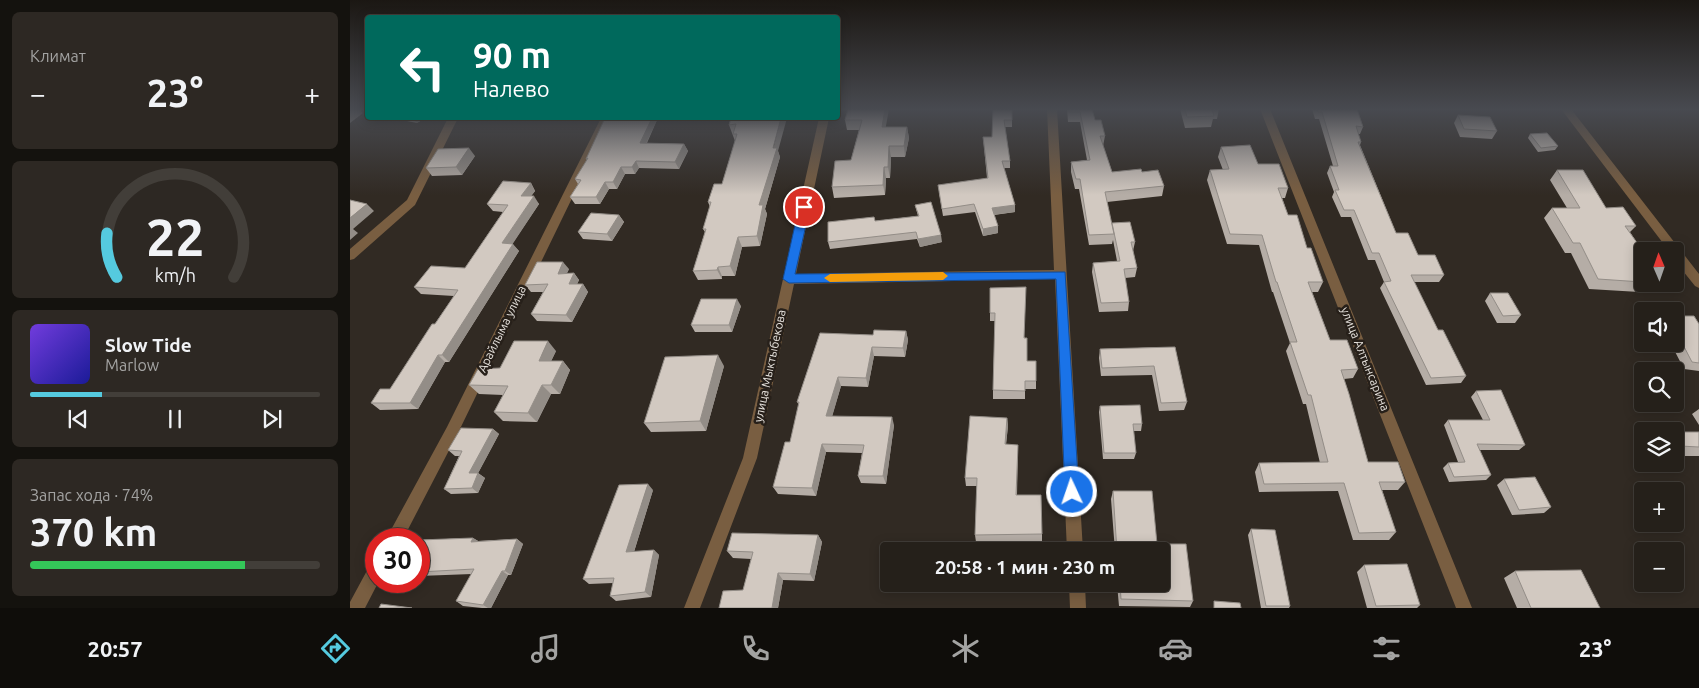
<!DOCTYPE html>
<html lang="ru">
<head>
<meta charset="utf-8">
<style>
  body { margin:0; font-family:Ubuntu,sans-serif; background:#2d2823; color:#f1f3f6; height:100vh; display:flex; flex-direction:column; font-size:19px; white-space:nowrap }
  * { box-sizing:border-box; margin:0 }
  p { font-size:16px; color:#a3a3a2 }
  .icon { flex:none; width:28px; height:28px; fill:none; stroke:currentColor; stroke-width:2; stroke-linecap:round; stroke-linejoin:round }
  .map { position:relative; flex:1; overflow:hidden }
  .details { display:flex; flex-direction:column; gap:12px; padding:12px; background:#14120e; width:350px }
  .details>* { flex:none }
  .guide { position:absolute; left:15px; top:15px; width:475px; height:105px; border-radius:5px; box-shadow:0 2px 12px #0003,0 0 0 1px #423e39; background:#00695c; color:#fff; overflow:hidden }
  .needle { width:32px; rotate:358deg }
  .fabs { position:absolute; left:1284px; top:242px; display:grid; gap:10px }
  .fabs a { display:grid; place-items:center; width:50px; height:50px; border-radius:5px; background:#25201a; box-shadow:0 2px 12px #0003,0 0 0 1px #423e39; font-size:25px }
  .speed { position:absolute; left:15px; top:528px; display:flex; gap:10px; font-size:25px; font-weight:700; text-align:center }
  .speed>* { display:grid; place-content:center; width:65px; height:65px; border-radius:50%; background:#25201a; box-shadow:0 2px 12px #0003,0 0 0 1px #423e39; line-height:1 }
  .speed .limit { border:8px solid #d22; background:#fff; color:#111 }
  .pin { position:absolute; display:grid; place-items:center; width:42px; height:42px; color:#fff; margin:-21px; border:2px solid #fff; border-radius:50%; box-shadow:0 1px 5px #0007 }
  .me { position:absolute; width:55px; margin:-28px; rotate:357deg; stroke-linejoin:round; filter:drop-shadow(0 0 4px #0008) }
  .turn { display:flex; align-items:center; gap:18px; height:105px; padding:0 25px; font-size:22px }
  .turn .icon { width:65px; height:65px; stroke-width:2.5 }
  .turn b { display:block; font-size:35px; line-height:42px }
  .big { font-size:38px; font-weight:700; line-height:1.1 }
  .details .widget { flex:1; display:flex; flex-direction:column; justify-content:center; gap:8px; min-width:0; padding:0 18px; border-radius:8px; background:#2d2823 }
  .details .dial { align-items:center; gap:0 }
  .dial svg { height:130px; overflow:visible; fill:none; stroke:#423e39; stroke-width:7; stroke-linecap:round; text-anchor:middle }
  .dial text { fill:#f1f3f6; stroke:none }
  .song { display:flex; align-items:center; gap:15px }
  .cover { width:60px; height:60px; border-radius:8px; background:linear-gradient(135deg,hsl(260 70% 55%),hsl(240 70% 35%)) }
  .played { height:5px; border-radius:2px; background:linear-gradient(90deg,#55cadf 25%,#423e39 25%) }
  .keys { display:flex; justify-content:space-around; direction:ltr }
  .heat { display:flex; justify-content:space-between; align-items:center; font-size:28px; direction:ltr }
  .charge { height:8px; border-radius:4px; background:linear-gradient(90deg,#34c759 74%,#423e39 0) }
  .trip { position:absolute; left:530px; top:542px; width:290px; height:50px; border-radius:5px; background:#25201a; box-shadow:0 2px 12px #0003,0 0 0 1px #423e39; font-weight:700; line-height:50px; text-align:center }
  .menu { display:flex; height:80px; justify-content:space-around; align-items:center; background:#0f0d0a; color:#a3a3a2 }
  .menu .icon { width:35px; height:35px }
  .menu .current { color:#55cadf }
  .menu b { font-size:22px; color:#f1f3f6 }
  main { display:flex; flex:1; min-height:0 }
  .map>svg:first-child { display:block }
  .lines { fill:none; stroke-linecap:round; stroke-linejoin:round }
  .minor { fill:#795e41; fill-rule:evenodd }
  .wall { fill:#b5ada6 }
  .shaded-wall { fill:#938d87 }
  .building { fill:#d2c9c1; stroke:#938d87 }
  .route { fill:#1a73e8; stroke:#114b97 }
  .slow { fill:#f59e0b }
  .labels { text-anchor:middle; stroke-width:5; stroke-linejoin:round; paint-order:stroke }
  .street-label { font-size:12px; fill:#e7e3de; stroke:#27201a }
</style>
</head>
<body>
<main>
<section class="details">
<div class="widget"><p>Климат</p>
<div class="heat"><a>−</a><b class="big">23°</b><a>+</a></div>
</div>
<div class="widget dial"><svg viewBox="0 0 100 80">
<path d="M14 69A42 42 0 1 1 86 69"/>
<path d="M14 69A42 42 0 0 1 8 42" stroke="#55cadf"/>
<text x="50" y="56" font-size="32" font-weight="700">22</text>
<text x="50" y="72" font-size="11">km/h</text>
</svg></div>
<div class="widget">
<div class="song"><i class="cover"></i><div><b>Slow Tide</b><p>Marlow</p></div></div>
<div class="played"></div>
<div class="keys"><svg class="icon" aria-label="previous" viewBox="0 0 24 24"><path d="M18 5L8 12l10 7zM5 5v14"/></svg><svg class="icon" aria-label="pause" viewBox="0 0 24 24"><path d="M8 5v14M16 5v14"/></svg><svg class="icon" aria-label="next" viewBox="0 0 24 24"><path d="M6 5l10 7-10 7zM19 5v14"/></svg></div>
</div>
<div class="widget"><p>Запас хода · 74%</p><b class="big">370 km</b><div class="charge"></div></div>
</section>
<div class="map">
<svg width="1349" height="608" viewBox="0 0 1349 608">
  <rect width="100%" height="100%" fill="#312a23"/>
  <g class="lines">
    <path class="minor" d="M697,109H707L733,551H717L705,279L444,284L407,458L350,608H334L393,458L469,118H479L446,274L704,270Z
      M910,109H920L1122,608H1106Z
      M1211,109H1221L1349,274V288L1345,286L1325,261V251H1319Z
      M98,118H108L65,205L4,259L0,260V249L57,200Z
      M251,118H261L107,435L53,539H36L97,427Z
      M26,563V581H29L15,608H0V602L20,565Z
      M719,584H735L736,608H720Z"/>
  </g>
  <path class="wall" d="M498,109L536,127H557L559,138L555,157H541L540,178H536L535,195L484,198L482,187L501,160L509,130H497L495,120Z
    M662,109V127H655L660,161V168H654L665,205V212L644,215L648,226V233L633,236L625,212L593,216L589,192L637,178L633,137H642Z
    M717,109H742L745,120L755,136L753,146L762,172H792L814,186L812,196L757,202L762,226V223L785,242L783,251L787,268L785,277L775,278L779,302L778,311L749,312L742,272L743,263L767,261L763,240L762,244L739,245L729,189H725L721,172V162L737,160L730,122H718Z
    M830,109H869L867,119H863L861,127L835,128Z
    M962,109H1007L1013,127L1010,134H1008L1011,142L1010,145L1046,233L1068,255L1094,275L1089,282H1064L1088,330L1116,376L1111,383L1076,385L1030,288L1034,282L1025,260H1018L1001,217H991L982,197L984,192L977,173L980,166H983L969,119H965Z
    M1108,115L1147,131L1142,139L1110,137L1104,123Z
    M46,118H75L67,123L47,119Z
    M381,118L428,151L430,157L415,209L417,214L410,246L392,247L385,276H372V279L348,280L343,271L355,232L353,229L360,207L358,202L372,184L385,141L379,125Z
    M307,120L297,143L334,144L338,151L329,169L289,168L285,174H275L267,189H259L250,204H225L220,197L228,184L225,179L237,160L236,159Z
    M1180,134L1208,146L1205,150L1188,152L1178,138Z
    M871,147L908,164L938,188L935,198H932L938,215L957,248L973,282L968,292H962L980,340L1008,369L1003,378L994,379L1018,462L1055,482L1048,490H1032L1046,532L1039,540H1003L988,491L909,492L905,472L909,463H970L956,404H953L936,351L940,343L923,292H922L909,245L877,244L857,180L860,170H873L868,157Z
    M125,156L112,175L82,176L76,168Z
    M1207,170L1256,208L1286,226L1280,232L1292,251V284H1316L1306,293L1239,289L1221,253H1215L1194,218L1202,208H1217L1200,180Z
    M181,183L185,191L181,196L189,204L162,244L169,251L99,362H95L68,409L30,410L21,403L40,389L104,296L71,294L64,287L115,268L153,212L143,211L137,204Z
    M565,205L592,242L570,247L567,239L480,249L478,242L524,217L525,221L568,216Z
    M269,215L274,222L262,241L233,239L228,232Z
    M219,269L217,273H224L229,280L227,284H233L238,292L222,322L187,321L181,314L193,292H181L175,285Z
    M640,288L675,338L677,361L686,381V389H675V399H643V390L645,321H640Z
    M1140,293L1171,315L1165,323H1147L1135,301Z
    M391,306L382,332H345L341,325Z
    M1292,316V333L1286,322Z
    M1325,316L1349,324V371L1334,369L1321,344H1299H1325Z
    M556,331L558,340L555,357L524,356L518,387L491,386L482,416L544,425L536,484L511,483L508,476L512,453L476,452L466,496L428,494L423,487L440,442L449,405L447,402L523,335Z
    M825,347L837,402L834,410L809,411L802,375L751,376L749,358L750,349Z
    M206,351L201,361H213L220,370L210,394H201L187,422L153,421L144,412L153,395L129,394L119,385L150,368Z
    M374,366L356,431L301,432L294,423Z
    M1126,391L1175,445L1169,450H1129L1141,475L1136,480L1099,482L1093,468L1098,463L1108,462L1094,425L1098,420H1133L1121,397Z
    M750,406L792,424L791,431H783L786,453L784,459H753L749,412Z
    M1349,409V425L1342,414Z
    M657,418L658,426L656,445H668L667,495L692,534V541L626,542L625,535L627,486H616L615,478Z
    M143,429L149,434L128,473L135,478L128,493L101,494L94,489L109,456H105L98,450Z
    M1325,432H1349V456H1325Z
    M1154,479L1201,507L1194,513L1162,515L1147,485Z
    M303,490L284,552L304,550L309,555L301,597L266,601L260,596L263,583L239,584L233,579Z
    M763,491L807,544L843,601L840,607L769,606L767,584H811V551H765L761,499Z
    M901,529L940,606L939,608H911L898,535Z
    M468,535L472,542L464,581L433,580L428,608H369L393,590L401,559L383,558L377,551Z
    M123,538L128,541L167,539L173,544L161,575H158L141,608H132L113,606L106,601L122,574L69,576V540Z
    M1014,565L1070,605L1067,608H1017L1007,572Z
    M1165,571L1250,608H1167L1154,578Z"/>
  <path class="shaded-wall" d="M2,109H13L11,111L13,113L0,123V111Z
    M535,109H539L534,137L532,127Z
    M62,118H75L67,123Z
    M302,118H306L307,120L293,150L290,143Z
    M431,118H437L428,151L430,157L415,209L417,214L410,246L407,236L409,205Z
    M557,127L559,138L555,157L554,146Z
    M334,144L338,151L329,169L325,162Z
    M539,146L541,157L540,178L538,167Z
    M119,148L125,156L112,175L106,167Z
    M286,161L289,168L285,174L282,167Z
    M271,167L275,174L267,189L263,182Z
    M534,167L536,178L535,195L533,185Z
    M255,182L259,189L250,204L246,197Z
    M181,183L185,191L176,203L171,196Z
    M184,196L189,204L158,251L152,243Z
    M17,204L24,211L3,229L8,233L0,240V218Z
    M665,205V212L642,215V208Z
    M269,215L274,222L262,241L257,234Z
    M648,226V233L633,236V229Z
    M591,235L592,242L570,247L568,239Z
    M388,237L392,247L385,276L380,266Z
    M163,244L169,251L99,362L92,355Z
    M213,262L219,269L213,281L208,274Z
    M368,267L372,276V279L367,270Z
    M224,273L229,280L224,291L219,284Z
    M233,284L238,292L222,322L216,315Z
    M387,299L391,306L382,332L379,325Z
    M556,331L558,340L555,357L553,348Z
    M198,341L206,351L197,370L189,361Z
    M522,347L524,356L518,387L516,378Z
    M88,355L95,362L68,409L60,403Z
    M368,355L374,366L356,431L350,421Z
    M213,361L220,370L210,394L201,385Z
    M488,377L491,386L480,424L476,416Z
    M192,385L201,394L187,422L178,413Z
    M542,417L544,425L536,484L533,476Z
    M657,418L658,426L655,452V444Z
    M143,429L149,434L125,479L119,473Z
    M472,444L476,452L466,496L462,488Z
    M128,473L135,478L128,493L122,488Z
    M298,484L303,490L282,558L276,552Z
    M468,535L472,542L464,581L460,574Z
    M123,538L130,542H121Z
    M167,539L173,544L161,575L155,571Z
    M304,550L309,555L301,597L295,592Z
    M152,571L158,575L141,608H138L133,605Z
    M428,573L433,580L428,608H422Z"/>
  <path class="building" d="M498,109H535L532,127H557L554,146H539L538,167H534L533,185L482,187L485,161L501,160L512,120H495Z
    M643,109H662V120H654L660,161H652L665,205L642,208L648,226L633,229L624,204L592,209L588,185L638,178L633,137H642Z
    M719,109H742L745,120H751L755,136H750L762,172L791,169L792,172L808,170L814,186L755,192L764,234L739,235L730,179H726L721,162L740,160L730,112H719Z
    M835,109H862L864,116L837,117Z
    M967,109H1007L1013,127L1006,126L1011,142H1008L1046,233H1058L1068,255H1085L1094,275H1061L1088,330H1093L1116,376L1081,378L1034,282L1041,281L1029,253H1022L1004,210H994L985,190H989L980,166H988L972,112H968Z
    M1108,115L1140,117L1147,131L1114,129Z
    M255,118H302L290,143L334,144L325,162L286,161L282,167H271L263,182H255L246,197H220L231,180L225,179L238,158L236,159Z
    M381,118H431L423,148H427L409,205H413L407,236L388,237L380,266L368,267L367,270L343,271L356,229H353L361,202H358L364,184H372L387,134H383L386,124L379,125Z
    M1197,133L1208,146L1191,148L1180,134Z
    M900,145L908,164H929L938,188H928L938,215H947L957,248H961L973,282H958L980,340H997L1008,369L991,370L999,394L1018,462H1048L1055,482H1029L1046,532L1009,533L994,483L914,484L909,463L978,462L961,395H958L940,342H947L927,282H926L912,235L880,234L860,170L879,169L871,147Z
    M119,148L106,167L76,168L88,149Z
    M1207,170H1233L1256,208L1273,207L1286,226H1275L1293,251H1292V282L1248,279L1230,243H1223L1202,208H1230Z
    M153,181L181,183L171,196H184L152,243L163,244L92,355H88L60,403H21L30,389H40L82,324H85L108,290L64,287L81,266L115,268L158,205L137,204Z
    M0,200L17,204L0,218Z
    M581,202L591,235L568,239L566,232L478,242V222L524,217L525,221L569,216L565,205Z
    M241,213L269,215L257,234L228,232Z
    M780,222L785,242H781L787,268L774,269L779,302L751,303L743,263L770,261L762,223Z
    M187,262H213L208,274L224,273L219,284H233L216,315L181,314L198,284L175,285Z
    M676,287L674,338H677V361H686V381H675V391L643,390L645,313H640V288Z
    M1140,293H1158L1171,315L1153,316Z
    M351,299H387L379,325H341Z
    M1325,316H1344L1349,324V363L1342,362L1329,337H1325Z
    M524,330L556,331L553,348L522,347L516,378L488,377L476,416L542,417L533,476H508L514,445L472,444L462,488L423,487L435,442H440L449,402H447L470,333L523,335Z
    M164,341H198L189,361H213L201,385H192L178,413L144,412L158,386L119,385L128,369L150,368Z
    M825,347L837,402L811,403L804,366L752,368L750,349Z
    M368,355L350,421L294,423L315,357Z
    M1151,390L1175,445L1127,444L1141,475L1104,477L1098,463L1115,462L1098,420H1140L1126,391Z
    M790,405L792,424H783L786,453H754L750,406Z
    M620,416L657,418L655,444L668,445L666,495H691L692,534L625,535L627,478H615Z
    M111,428L143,429L119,473H128L122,488L94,489L112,451L98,450Z
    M1325,432H1349V447L1330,446L1325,438Z
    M1185,477L1201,507L1169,510L1154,479Z
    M298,484L276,552L304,550L295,592L260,596L264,578L233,579L269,485Z
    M763,491H802L807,544H836L843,601L771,599L770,584H811V551H767Z
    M901,529L925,530L940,606H916Z
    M382,533L468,535L460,574L428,573L422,608H369L373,591L393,590L403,552L377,551Z
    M123,538L121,542L167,539L155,571H152L133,605L106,601L124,569L69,572V540Z
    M1057,564L1070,605L1026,606L1014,565Z
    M1231,570L1250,608H1181L1165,571Z
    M864,601L890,603L891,608H864Z
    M31,604L62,608H29Z"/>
  <linearGradient id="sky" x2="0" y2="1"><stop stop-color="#1b1713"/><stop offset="0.56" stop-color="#484a50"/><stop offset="1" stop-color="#484a50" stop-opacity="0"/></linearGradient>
  <rect width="1349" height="195" fill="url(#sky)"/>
  <path class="route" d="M454,204L460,207L445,274L715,272L729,492L727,496L722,498L717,496L715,492L706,279L439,283L433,279L449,207Z"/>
  <path class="slow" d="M593,272L598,276L593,280L480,282L474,278L480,274Z"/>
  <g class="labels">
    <g class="street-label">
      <text transform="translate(152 329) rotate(-64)" y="4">Арайлыма улица</text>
      <text transform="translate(1015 359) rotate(68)" y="4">улица Алтынсарина</text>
      <text transform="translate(420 366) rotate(-78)" y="4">улица Мыктыбекова</text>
    </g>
  </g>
</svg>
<div class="fabs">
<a><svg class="needle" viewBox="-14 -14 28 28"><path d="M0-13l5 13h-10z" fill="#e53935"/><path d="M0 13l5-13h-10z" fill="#a3a3a2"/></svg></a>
<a><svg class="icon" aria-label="sound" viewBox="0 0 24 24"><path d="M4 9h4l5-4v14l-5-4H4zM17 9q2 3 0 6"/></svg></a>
<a><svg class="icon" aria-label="search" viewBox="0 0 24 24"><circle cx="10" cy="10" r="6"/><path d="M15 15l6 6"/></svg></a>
<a><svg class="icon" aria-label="layers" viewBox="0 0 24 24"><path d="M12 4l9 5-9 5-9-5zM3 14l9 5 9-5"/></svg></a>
<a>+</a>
<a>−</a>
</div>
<div class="speed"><div class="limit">30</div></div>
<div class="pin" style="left:454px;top:207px;background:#d93025"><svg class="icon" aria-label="arrive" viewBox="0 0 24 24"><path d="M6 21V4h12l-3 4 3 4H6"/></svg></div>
<svg class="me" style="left:722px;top:492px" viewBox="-20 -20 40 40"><circle r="17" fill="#1a73e8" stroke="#fff" stroke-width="3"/><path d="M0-11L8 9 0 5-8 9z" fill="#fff"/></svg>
<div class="trip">20:58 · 1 мин · 230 m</div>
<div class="guide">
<div class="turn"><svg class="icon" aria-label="left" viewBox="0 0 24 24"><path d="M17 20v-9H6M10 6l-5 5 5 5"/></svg><div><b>90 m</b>Налево</div></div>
</div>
</div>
</main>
<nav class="menu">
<b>20:57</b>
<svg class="icon current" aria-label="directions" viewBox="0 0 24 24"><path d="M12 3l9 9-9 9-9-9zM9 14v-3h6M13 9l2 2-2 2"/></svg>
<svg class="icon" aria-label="music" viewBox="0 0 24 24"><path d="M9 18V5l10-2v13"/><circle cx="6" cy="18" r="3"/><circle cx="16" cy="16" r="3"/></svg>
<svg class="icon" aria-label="phone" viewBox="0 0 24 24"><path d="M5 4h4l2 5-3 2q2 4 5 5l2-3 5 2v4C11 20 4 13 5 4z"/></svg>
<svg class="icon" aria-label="climate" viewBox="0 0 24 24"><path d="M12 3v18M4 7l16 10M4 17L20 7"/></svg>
<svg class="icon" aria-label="car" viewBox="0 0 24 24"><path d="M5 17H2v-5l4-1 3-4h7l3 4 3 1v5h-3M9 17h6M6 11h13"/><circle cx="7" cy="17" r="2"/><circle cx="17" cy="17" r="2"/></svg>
<svg class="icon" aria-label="filters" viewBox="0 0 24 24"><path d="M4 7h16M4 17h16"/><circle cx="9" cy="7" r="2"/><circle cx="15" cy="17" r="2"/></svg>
<b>23°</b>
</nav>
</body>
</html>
